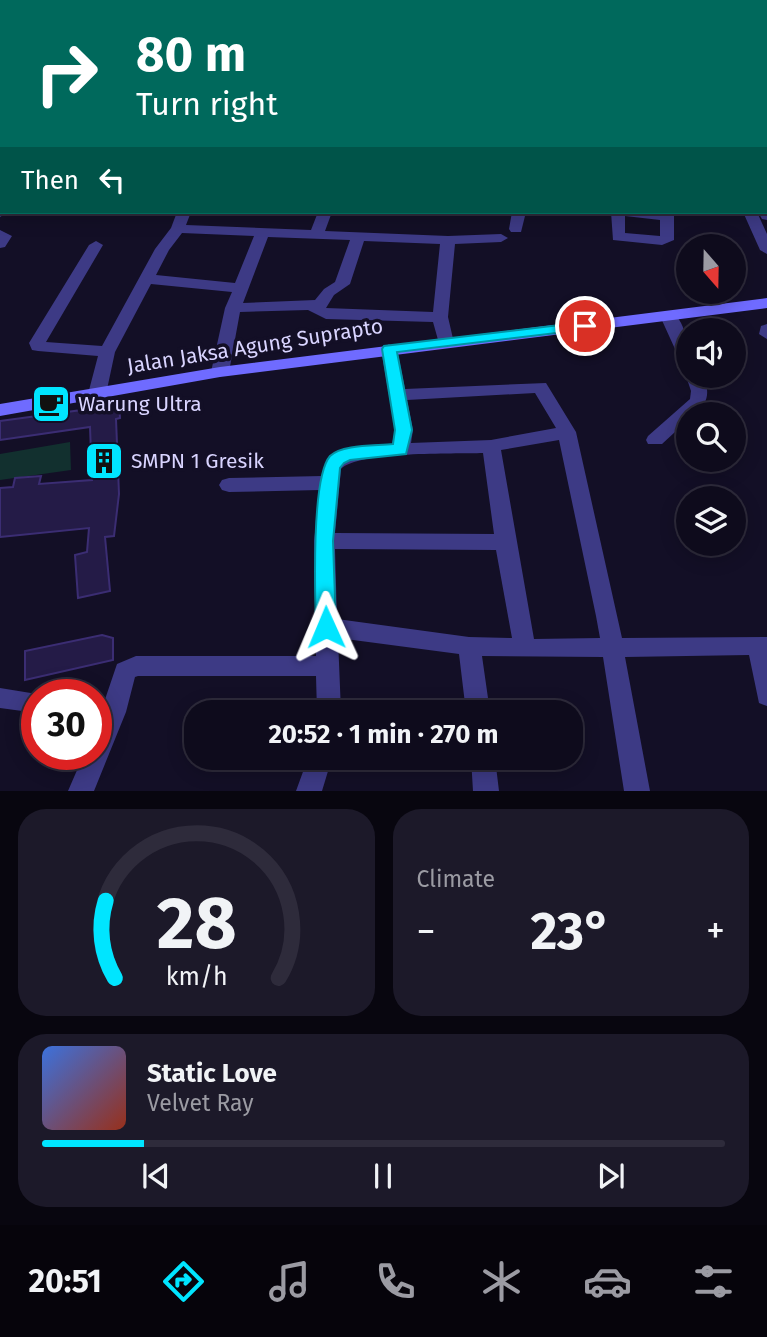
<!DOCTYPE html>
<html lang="en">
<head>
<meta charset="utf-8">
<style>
  body { margin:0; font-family:"Fira Sans",sans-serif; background:#1c1929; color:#f1f3f6; height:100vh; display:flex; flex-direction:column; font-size:26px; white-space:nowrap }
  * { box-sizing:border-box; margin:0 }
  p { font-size:23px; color:#9b9ba3 }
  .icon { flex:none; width:38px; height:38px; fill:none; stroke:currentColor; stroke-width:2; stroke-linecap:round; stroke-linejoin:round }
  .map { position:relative; height:791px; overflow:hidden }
  .panel { display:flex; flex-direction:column; gap:18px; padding:18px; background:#08060f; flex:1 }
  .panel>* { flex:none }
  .banner { position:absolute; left:0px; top:0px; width:768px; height:214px; box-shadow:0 4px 18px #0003,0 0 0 2px #2e2b3b; background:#00695c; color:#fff; overflow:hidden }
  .needle { width:46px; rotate:160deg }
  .buttons { position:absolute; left:676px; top:234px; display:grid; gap:14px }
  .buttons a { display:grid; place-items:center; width:70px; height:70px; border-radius:50%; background:#0e0b1c; box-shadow:0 4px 18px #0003,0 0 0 2px #2e2b3b; font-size:35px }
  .speed { position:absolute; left:21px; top:679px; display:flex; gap:14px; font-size:35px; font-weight:700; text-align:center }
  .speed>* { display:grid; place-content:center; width:91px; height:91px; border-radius:50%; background:#0e0b1c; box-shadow:0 4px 18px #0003,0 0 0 2px #2e2b3b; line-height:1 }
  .speed .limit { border:10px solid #d22; background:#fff; color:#111 }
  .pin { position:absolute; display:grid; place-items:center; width:60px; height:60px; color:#fff; margin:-30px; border:4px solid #fff; border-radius:50%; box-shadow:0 2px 7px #0007 }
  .me { position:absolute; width:77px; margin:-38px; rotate:359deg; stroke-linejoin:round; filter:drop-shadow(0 0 5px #0008) }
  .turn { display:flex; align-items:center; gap:24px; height:147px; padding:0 21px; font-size:32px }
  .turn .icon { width:91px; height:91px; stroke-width:2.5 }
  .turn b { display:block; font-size:49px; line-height:60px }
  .then { display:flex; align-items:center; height:66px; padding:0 21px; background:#0003; gap:14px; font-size:26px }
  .big { font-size:52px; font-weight:700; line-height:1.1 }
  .panel .tile { flex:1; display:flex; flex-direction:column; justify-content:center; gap:10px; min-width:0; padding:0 24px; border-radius:28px; background:#1c1929 }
  .panel .dial { align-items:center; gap:0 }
  .dial svg { height:182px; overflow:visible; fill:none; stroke:#2e2b3b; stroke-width:7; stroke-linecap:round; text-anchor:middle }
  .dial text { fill:#f1f3f6; stroke:none }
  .song { display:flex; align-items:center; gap:21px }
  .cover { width:84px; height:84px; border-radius:10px; background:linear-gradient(135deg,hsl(220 70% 55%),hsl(10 70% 35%)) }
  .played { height:7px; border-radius:4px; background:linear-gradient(90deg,#00e5ff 15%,#2e2b3b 15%) }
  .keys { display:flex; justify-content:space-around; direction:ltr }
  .heat { display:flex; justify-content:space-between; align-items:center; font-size:38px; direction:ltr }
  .panel .tiles { flex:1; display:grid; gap:18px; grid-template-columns:1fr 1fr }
  .tile:last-child { grid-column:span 2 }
  .trip { position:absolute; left:184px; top:700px; width:399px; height:70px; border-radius:28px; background:#0e0b1c; box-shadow:0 4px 18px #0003,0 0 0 2px #2e2b3b; font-weight:700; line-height:70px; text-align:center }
  .dock { display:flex; height:112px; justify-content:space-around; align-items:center; background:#06040b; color:#9b9ba3 }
  .dock .icon { width:49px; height:49px }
  .dock .active { color:#00e5ff }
  .dock b { font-size:32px; color:#f1f3f6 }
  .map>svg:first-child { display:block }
  .green { fill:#12302f }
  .building { fill:#241b47; stroke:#3b2d73; stroke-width:2 }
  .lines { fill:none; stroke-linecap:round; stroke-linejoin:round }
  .street { fill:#3d3a85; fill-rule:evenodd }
  .secondary { fill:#6f6bff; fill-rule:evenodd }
  .route { fill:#00e5ff; stroke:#0095a6; stroke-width:2 }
  .labels { text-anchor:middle; stroke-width:7; stroke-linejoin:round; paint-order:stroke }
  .street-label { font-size:21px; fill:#d9d4ff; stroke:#130f26 }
  .poi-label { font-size:21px; fill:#d9d4ff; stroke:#130f26; text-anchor:start }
</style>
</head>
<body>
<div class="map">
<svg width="767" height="791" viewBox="0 0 767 791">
  <rect width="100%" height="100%" fill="#130f26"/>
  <path class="green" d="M70,442L71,470L0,480V454Z"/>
  <path class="building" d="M119,405L120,418L116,419L119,494L114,536L105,537L110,591L78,598L75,555L87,552L89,528L0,537V488L13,487L15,478L41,476L39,484L92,480L90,427L0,440V421Z
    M102,635L113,638V660L25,680V651Z"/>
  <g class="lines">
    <path class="street" d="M65,0H75L63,2Z
      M211,0H221L210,2Z
      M300,0H310L299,2Z
      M315,0H344L346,2H316Z
      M354,0H364L352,2Z
      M492,0H502V2H492Z
      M710,0H720L709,2Z
      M0,6H2V12H0Z
      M766,69H767V75H766Z
      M0,86H2L0,100Z
      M766,138H767V146H766Z
      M2,142V152L0,153V143Z
      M0,207L2,212H8L0,217Z
      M766,208H767V220L762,219L758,212H766Z
      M177,212H191L186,225L311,230L318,212H332L325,231L448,236L501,234L508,238L501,242L455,244L448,317L454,343L452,347H440L433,322L326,319L308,310L240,312L229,372L220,377L211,372L225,308L232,292L151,284L115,352L106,394L97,400L91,398L88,394L98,356L38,351L32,350L29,343L89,245L96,241L103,245L46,342L102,346L155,249L171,228ZM182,233L254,236L235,283L156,275L169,250ZM268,237L350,240L335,282L324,289L315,300L243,303ZM364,241L440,244L433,312L326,308L334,295L350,284Z
      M512,212H526L521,232H511L509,229Z
      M611,212H674V240L662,245L613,240ZM625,216L660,220V236L625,233Z
      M743,212H757L767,234V254L760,250Z
      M0,230L12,236L5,247L0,248Z
      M668,311C687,317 688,349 688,365L680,360L660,316Z
      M767,324V339L759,334L761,326Z
      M389,344L397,349L405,389L546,383L576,432L622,638L767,637V706L759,703L749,655L625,657L650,791H624L603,657L482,656L490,712H466L459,654L338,638L341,712H317L316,676H138L135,677L126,712L94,791H68L84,754H96V726L117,664L136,656H316L314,541L320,490L229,492L222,490L219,485L222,480L229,478L322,476C325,444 367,445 392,444L395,430L381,349ZM535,393L556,428L491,440L411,443L413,430L407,400ZM559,440L596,616L600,638L534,639L501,450ZM483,453L494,534L335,533L341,469C358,451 454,454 483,453ZM335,549L496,550L512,638L469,637L337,619Z
      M688,374V376H704C710,395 708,402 694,415H688V420L662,444H648L646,440L648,436L690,399L691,391L686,376Z
      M0,688L43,695H37V713L0,708Z
      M308,758H332L322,791H296Z
      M471,758H495L499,791H473Z"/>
    <path class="secondary" d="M722,0H745L747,2H723Z
      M766,2H767V8H766Z
      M767,298V308L220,377L0,416V404L220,367Z"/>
  </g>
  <path class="route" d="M585,322L590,323L592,326L590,329L397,352L412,430L406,454L350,460L344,463L340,468L333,541L336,627L333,632L326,635L319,632L316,627C315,595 311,478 330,456C342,444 376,446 393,444L395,430L382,349L384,346Z"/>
  <defs>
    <symbol id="cafe-square" viewBox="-11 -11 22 22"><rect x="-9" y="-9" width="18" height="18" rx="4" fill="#00e5ff" stroke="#130f26"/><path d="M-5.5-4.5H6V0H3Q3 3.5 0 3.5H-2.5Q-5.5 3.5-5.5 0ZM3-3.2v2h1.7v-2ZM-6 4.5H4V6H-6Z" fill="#111"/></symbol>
    <symbol id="building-square" viewBox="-11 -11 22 22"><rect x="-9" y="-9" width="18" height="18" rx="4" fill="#00e5ff" stroke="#130f26"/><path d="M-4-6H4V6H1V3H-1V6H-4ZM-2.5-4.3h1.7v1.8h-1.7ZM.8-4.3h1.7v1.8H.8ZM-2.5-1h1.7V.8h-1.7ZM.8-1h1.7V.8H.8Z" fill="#111"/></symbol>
  </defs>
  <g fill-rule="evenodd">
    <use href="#cafe-square" x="29" y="382" width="44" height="44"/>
    <use href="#building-square" x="82" y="439" width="44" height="44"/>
  </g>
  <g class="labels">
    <g class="street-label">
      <text transform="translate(255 346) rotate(-9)" y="7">Jalan Jaksa Agung Suprapto</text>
    </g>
    <g class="poi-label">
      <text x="78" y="411">Warung Ultra</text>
      <text x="131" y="468">SMPN 1 Gresik</text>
    </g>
  </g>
</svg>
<div class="buttons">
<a><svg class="needle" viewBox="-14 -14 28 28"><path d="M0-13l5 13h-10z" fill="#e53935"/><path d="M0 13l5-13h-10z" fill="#9b9ba3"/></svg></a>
<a><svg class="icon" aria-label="sound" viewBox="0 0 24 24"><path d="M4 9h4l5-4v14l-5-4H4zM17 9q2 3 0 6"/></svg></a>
<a><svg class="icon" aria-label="search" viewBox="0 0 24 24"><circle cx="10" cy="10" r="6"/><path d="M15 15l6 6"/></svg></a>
<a><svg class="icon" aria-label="layers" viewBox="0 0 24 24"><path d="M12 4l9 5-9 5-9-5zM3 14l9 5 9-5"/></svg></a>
</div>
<div class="speed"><div class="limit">30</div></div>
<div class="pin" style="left:585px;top:326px;background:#d93025"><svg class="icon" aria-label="arrive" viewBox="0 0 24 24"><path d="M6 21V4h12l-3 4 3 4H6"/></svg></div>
<svg class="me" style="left:326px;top:627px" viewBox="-20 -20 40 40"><path d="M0-17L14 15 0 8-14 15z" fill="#00e5ff" stroke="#fff" stroke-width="4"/></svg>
<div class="trip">20:52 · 1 min · 270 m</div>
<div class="banner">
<div class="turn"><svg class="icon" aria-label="right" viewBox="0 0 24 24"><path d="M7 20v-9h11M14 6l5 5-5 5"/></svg><div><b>80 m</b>Turn right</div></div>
<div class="then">Then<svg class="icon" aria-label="left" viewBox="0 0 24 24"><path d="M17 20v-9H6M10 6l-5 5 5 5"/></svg></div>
</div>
</div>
<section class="panel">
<div class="tiles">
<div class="tile dial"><svg viewBox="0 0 100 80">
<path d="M14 69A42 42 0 1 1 86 69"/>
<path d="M14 69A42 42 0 0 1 10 35" stroke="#00e5ff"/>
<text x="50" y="56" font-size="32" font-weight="700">28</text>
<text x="50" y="72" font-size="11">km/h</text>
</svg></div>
<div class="tile"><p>Climate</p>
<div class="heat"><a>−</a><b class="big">23°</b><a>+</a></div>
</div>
<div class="tile">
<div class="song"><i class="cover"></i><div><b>Static Love</b><p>Velvet Ray</p></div></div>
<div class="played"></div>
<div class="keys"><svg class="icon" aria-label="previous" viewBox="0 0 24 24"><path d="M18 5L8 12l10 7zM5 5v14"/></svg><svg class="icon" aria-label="pause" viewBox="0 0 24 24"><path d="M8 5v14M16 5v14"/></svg><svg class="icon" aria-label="next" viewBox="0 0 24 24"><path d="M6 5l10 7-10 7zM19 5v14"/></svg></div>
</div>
</div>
</section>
<nav class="dock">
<b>20:51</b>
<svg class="icon active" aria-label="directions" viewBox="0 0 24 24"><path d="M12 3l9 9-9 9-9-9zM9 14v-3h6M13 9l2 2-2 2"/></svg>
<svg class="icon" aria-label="music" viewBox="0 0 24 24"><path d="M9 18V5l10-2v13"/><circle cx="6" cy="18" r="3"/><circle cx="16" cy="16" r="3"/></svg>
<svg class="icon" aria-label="phone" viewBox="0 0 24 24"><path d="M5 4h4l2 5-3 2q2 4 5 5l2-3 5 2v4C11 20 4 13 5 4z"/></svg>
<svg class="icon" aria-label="climate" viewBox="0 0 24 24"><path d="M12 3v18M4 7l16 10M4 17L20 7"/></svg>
<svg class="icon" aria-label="car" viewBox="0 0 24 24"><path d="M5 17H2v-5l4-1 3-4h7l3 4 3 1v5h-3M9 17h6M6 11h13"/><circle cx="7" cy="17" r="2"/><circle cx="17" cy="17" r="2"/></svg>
<svg class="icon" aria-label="filters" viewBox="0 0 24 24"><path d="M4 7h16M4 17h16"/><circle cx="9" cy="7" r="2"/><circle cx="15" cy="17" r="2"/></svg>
</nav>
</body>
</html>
